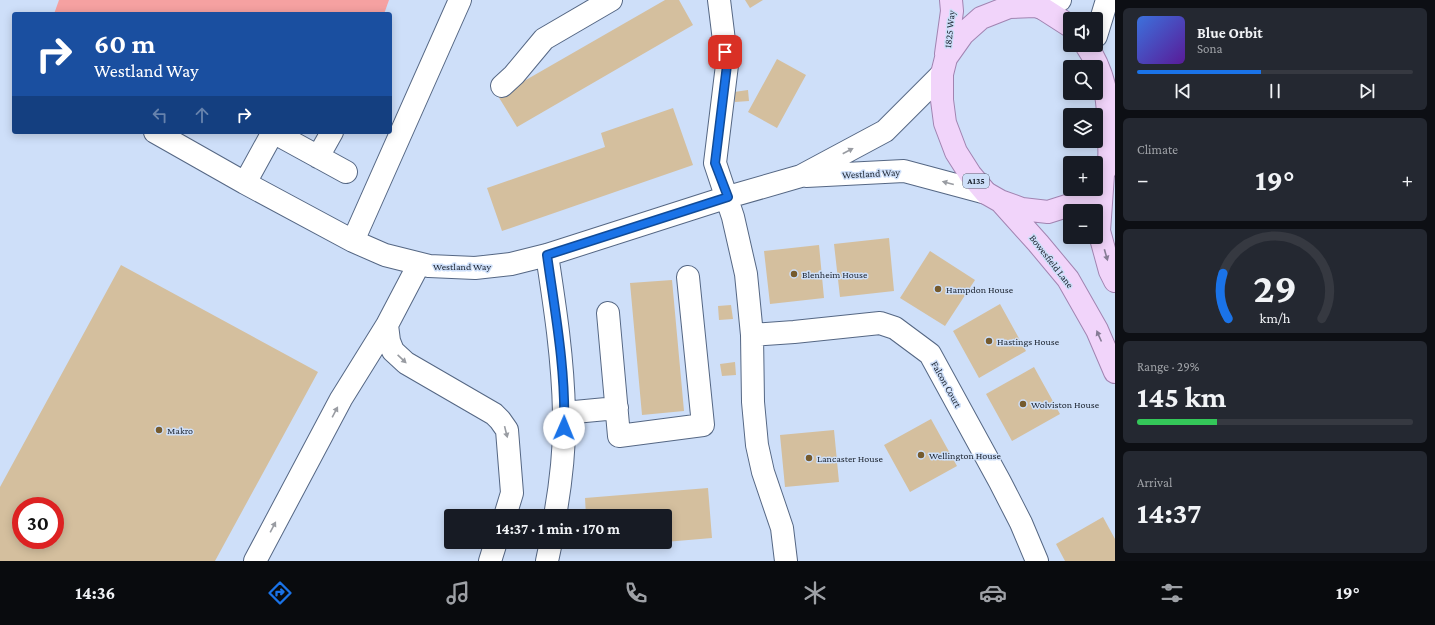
<!DOCTYPE html>
<html lang="en">
<head>
<meta charset="utf-8">
<style>
  body { margin:0; font-family:"Crimson Pro",serif; background:#242831; color:#f1f3f6; height:100vh; display:flex; flex-direction:column; font-size:15px; white-space:nowrap }
  * { box-sizing:border-box; margin:0 }
  p { font-size:13px; color:#9ea1a6 }
  .icon { flex:none; width:22px; height:22px; fill:none; stroke:currentColor; stroke-width:2; stroke-linecap:round; stroke-linejoin:round }
  .map { position:relative; flex:1; overflow:hidden }
  .panel { display:flex; flex-direction:column; gap:8px; padding:8px; background:#0d0f14; width:320px }
  .panel>* { flex:none }
  .banner { position:absolute; left:12px; top:12px; width:380px; height:122px; border-radius:4px; box-shadow:0 2px 10px #0003; background:#1a4fa0; color:#fff; overflow:hidden }
  .fabs { position:absolute; left:1063px; top:12px; display:grid; gap:8px }
  .fabs a { display:grid; place-items:center; width:40px; height:40px; border-radius:4px; background:#171b24; box-shadow:0 2px 10px #0003; font-size:20px }
  .speed { position:absolute; left:12px; top:497px; display:flex; gap:8px; font-size:20px; font-weight:700; text-align:center }
  .speed>* { display:grid; place-content:center; width:52px; height:52px; border-radius:50%; background:#171b24; box-shadow:0 2px 10px #0003; line-height:1 }
  .speed .limit { border:6px solid #d22; background:#fff; color:#111 }
  .pin { position:absolute; display:grid; place-items:center; width:34px; height:34px; color:#fff; margin:-17px; border-radius:8px; box-shadow:0 2px 6px #0006 }
  .me { position:absolute; width:44px; margin:-22px; rotate:1deg; stroke-linejoin:round; filter:drop-shadow(0 0 3px #0008) }
  .turn { display:flex; align-items:center; gap:14px; height:84px; padding:0 16px; font-size:18px }
  .turn .icon { width:52px; height:52px; stroke-width:2.5 }
  .turn b { display:block; font-size:28px; line-height:34px }
  .lanes { display:flex; align-items:center; height:38px; padding:0 16px; background:#0003; justify-content:center; gap:20px; direction:ltr }
  .lanes .off { opacity:.35 }
  .big { font-size:30px; font-weight:700; line-height:1.1 }
  .panel .widget { flex:1; display:flex; flex-direction:column; justify-content:center; gap:6px; min-width:0; padding:0 14px; border-radius:6px; background:#242831 }
  .panel .dial { align-items:center; gap:0 }
  .dial svg { height:104px; overflow:visible; fill:none; stroke:#363941; stroke-width:7; stroke-linecap:round; text-anchor:middle }
  .dial text { fill:#f1f3f6; stroke:none }
  .song { display:flex; align-items:center; gap:12px }
  .cover { width:48px; height:48px; border-radius:6px; background:linear-gradient(135deg,hsl(220 70% 55%),hsl(270 70% 35%)) }
  .played { height:4px; border-radius:2px; background:linear-gradient(90deg,#1a73e8 45%,#363941 45%) }
  .keys { display:flex; justify-content:space-around; direction:ltr }
  .heat { display:flex; justify-content:space-between; align-items:center; font-size:22px; direction:ltr }
  .charge { height:6px; border-radius:3px; background:linear-gradient(90deg,#34c759 29%,#363941 0) }
  .trip { position:absolute; left:444px; top:509px; width:228px; height:40px; border-radius:4px; background:#171b24; box-shadow:0 2px 10px #0003; font-weight:700; line-height:40px; text-align:center }
  .tab-bar { display:flex; height:64px; justify-content:space-around; align-items:center; background:#090b0e; color:#9ea1a6 }
  .tab-bar .icon { width:28px; height:28px }
  .tab-bar .on { color:#1a73e8 }
  .tab-bar b { font-size:18px; color:#f1f3f6 }
  main { display:flex; flex:1; min-height:0 }
  .map>svg:first-child { display:block }
  .green { fill:#f5a1a1 }
  .building { fill:#d4bf9e; fill-rule:evenodd }
  .lines { fill:none; stroke-linecap:round; stroke-linejoin:round }
  .minor-casing { stroke:#556784; stroke-width:24 }
  .major-casing { stroke:#a184b1; stroke-width:24 }
  .minor { stroke:#fff; stroke-width:22 }
  .major { stroke:#f1d4fa; stroke-width:22 }
  .oneway { fill:#999ca2 }
  .oneway2 { fill:#867c95 }
  .route-casing { stroke:#114b97; stroke-width:10 }
  .route { stroke:#1a73e8; stroke-width:7 }
  .poi-dot { fill:#755a2d; stroke:#cedff9; stroke-width:1.5 }
  .labels { text-anchor:middle; stroke-width:3; stroke-linejoin:round; paint-order:stroke }
  .shield { fill:#cedff9; stroke:#515c6c; stroke-width:1 }
  .shield-label { font-size:9px; font-weight:bold; fill:#1c2430 }
  .street-label { font-size:10px; fill:#1c2430; stroke:#cedff9 }
  .poi-label { font-size:10px; fill:#1c2430; stroke:#cedff9; text-anchor:start }
</style>
</head>
<body>
<main>
<div class="map">
<svg width="1115" height="561" viewBox="0 0 1115 561">
  <rect width="100%" height="100%" fill="#cedff9"/>
  <path class="green" d="M59,0H389L384,14H54Z"/>
  <path class="building" d="M665,0H679L693,25L517,127L498,96Z
    M745,0H763L750,8Z
    M777,59L806,75L777,128L748,112Z
    M748,90L749,101L735,102L734,92Z
    M673,108L693,165L502,231L487,188L605,147L601,133Z
    M889,238L894,291L840,297L834,244Z
    M819,245L824,298L770,304L764,251Z
    M930,251L975,280L945,326L900,298Z
    M121,265L318,372L215,561H0V487ZM21,506H55V540H21Z
    M672,280L684,411L642,415L630,283Z
    M1000,304L1026,351L979,378L953,331Z
    M731,305L733,319L719,320L718,306Z
    M735,362L736,375L722,376L720,364Z
    M1034,367L1060,414L1012,441L986,394Z
    M931,419L957,466L910,492L884,445Z
    M834,430L839,482L785,487L780,435Z
    M708,488L712,538L665,542V516H586L585,498Z
    M1103,517L1115,539V561H1065L1056,544Z
    M588,542H647L648,543L588,548Z"/>
  <g class="lines">
    <defs>
      <path id="minor" d="M719,0L727,65L715,163L733,217L746,274L752,335L753,402L757,445L763,472L782,528L786,561
        M1042,8L1060,0
        M1096,36L1107,0
        M502,86L514,75L544,39L611,0
        M155,132L245,183L273,132L346,172
        M318,157L332,132
        M806,176L904,171L986,193
        M245,183L353,241L385,255L429,266L475,268L511,264L547,255L728,197L801,176L885,131L942,74
        M353,241L460,0
        M547,255C555,307 563,359 564,413C565,447 561,482 555,516
        M608,313L619,436L703,425L688,277
        M387,325L389,341L393,351L406,363L494,414L500,420L507,430L512,493L505,516
        M752,335L794,332L880,323L895,328L930,354L1000,482L1021,523L1037,561
        M564,413L617,408
        M255,561L341,399L387,325L419,264
        M490,561L496,542
        M547,561L551,542"/>
      <path id="major" d="M1070,26L1042,8L1035,6L1009,7L981,18L963,34L946,58L942,74V100L945,123L956,152L970,174L986,193L1000,201L1022,209L1048,212L1070,205L1092,189
        M1086,45C1106,74 1109,104 1109,138C1109,145 1110,153 1109,160C1107,169 1101,177 1096,184
        M946,54L952,11L951,0
        M1103,175L1099,231L1110,271L1115,281
        M1002,203L1038,243L1068,279L1097,330L1115,372"/>
    </defs>
    <use href="#minor" class="minor-casing"/>
    <use href="#major" class="major-casing"/>
    <use href="#minor" class="minor"/>
    <use href="#major" class="major"/>
  </g>
  <defs><path id="oneway-solid" d="M-6-.8H1V-3.2L6.5 0L1 3.2V.8H-6Z"/></defs>
  <g class="oneway">
    <use href="#oneway-solid" transform="translate(848 151) rotate(-28)"/>
    <use href="#oneway-solid" transform="translate(948 183) rotate(-165)"/>
    <use href="#oneway-solid" transform="translate(402 359) rotate(43)"/>
    <use href="#oneway-solid" transform="translate(335 412) rotate(-62)"/>
    <use href="#oneway-solid" transform="translate(506 432) rotate(76)"/>
    <use href="#oneway-solid" transform="translate(273 527) rotate(-62)"/>
  </g>
  <g class="oneway2">
    <use href="#oneway-solid" transform="translate(1106 255) rotate(74)"/>
    <use href="#oneway-solid" transform="translate(1099 336) rotate(-114)"/>
  </g>
  <g class="lines">
    <defs>
      <path id="route" d="M564,428C566,370 555,312 547,255L728,197L715,163L727,65L725,52"/>
    </defs>
    <use href="#route" class="route-casing"/>
    <use href="#route" class="route"/>
  </g>
  <g class="poi-dot">
    <circle cx="794" cy="274" r="4"/>
    <circle cx="938" cy="289" r="4"/>
    <circle cx="989" cy="341" r="4"/>
    <circle cx="1023" cy="404" r="4"/>
    <circle cx="159" cy="430" r="4"/>
    <circle cx="921" cy="455" r="4"/>
    <circle cx="809" cy="458" r="4"/>
  </g>
  <g class="labels">
    <rect class="shield" x="963" y="174" width="26" height="14" rx="3"/>
    <g class="shield-label">
      <text x="976" y="184">A135</text>
    </g>
    <g class="street-label">
      <text transform="translate(949 29) rotate(-84)" y="4">1825 Way</text>
      <text transform="translate(871 173) rotate(-3)" y="4">Westland Way</text>
      <text transform="translate(1052 261) rotate(52)" y="4">Bowesfield Lane</text>
      <text x="462" y="270">Westland Way</text>
      <text transform="translate(947 384) rotate(61)" y="4">Falcon Court</text>
    </g>
    <g class="poi-label">
      <text x="802" y="278">Blenheim House</text>
      <text x="946" y="293">Hampdon House</text>
      <text x="997" y="345">Hastings House</text>
      <text x="1031" y="408">Wolviston House</text>
      <text x="167" y="434">Makro</text>
      <text x="929" y="459">Wellington House</text>
      <text x="817" y="462">Lancaster House</text>
    </g>
  </g>
</svg>
<div class="fabs">
<a><svg class="icon" aria-label="sound" viewBox="0 0 24 24"><path d="M4 9h4l5-4v14l-5-4H4zM17 9q2 3 0 6"/></svg></a>
<a><svg class="icon" aria-label="search" viewBox="0 0 24 24"><circle cx="10" cy="10" r="6"/><path d="M15 15l6 6"/></svg></a>
<a><svg class="icon" aria-label="layers" viewBox="0 0 24 24"><path d="M12 4l9 5-9 5-9-5zM3 14l9 5 9-5"/></svg></a>
<a>+</a>
<a>−</a>
</div>
<div class="speed"><div class="limit">30</div></div>
<div class="pin" style="left:725px;top:52px;background:#d93025"><svg class="icon" aria-label="arrive" viewBox="0 0 24 24"><path d="M6 21V4h12l-3 4 3 4H6"/></svg></div>
<svg class="me" style="left:564px;top:428px" viewBox="-20 -20 40 40"><circle r="19" fill="#fff"/><path d="M0-13L10 11 0 6-10 11z" fill="#1a73e8"/></svg>
<div class="trip">14:37 · 1 min · 170 m</div>
<div class="banner">
<div class="turn"><svg class="icon" aria-label="right" viewBox="0 0 24 24"><path d="M7 20v-9h11M14 6l5 5-5 5"/></svg><div><b>60 m</b>Westland Way</div></div>
<div class="lanes"><svg class="icon off" aria-label="left" viewBox="0 0 24 24"><path d="M17 20v-9H6M10 6l-5 5 5 5"/></svg><svg class="icon off" aria-label="ahead" viewBox="0 0 24 24"><path d="M12 20V5M6 11l6-6 6 6"/></svg><svg class="icon" aria-label="right" viewBox="0 0 24 24"><path d="M7 20v-9h11M14 6l5 5-5 5"/></svg></div>
</div>
</div>
<section class="panel">
<div class="widget">
<div class="song"><i class="cover"></i><div><b>Blue Orbit</b><p>Sona</p></div></div>
<div class="played"></div>
<div class="keys"><svg class="icon" aria-label="previous" viewBox="0 0 24 24"><path d="M18 5L8 12l10 7zM5 5v14"/></svg><svg class="icon" aria-label="pause" viewBox="0 0 24 24"><path d="M8 5v14M16 5v14"/></svg><svg class="icon" aria-label="next" viewBox="0 0 24 24"><path d="M6 5l10 7-10 7zM19 5v14"/></svg></div>
</div>
<div class="widget"><p>Climate</p>
<div class="heat"><a>−</a><b class="big">19°</b><a>+</a></div>
</div>
<div class="widget dial"><svg viewBox="0 0 100 80">
<path d="M14 69A42 42 0 1 1 86 69"/>
<path d="M14 69A42 42 0 0 1 10 34" stroke="#1a73e8"/>
<text x="50" y="56" font-size="32" font-weight="700">29</text>
<text x="50" y="72" font-size="11">km/h</text>
</svg></div>
<div class="widget"><p>Range · 29%</p><b class="big">145 km</b><div class="charge"></div></div>
<div class="widget"><p>Arrival</p><b class="big">14:37</b></div>
</section>
</main>
<nav class="tab-bar">
<b>14:36</b>
<svg class="icon on" aria-label="directions" viewBox="0 0 24 24"><path d="M12 3l9 9-9 9-9-9zM9 14v-3h6M13 9l2 2-2 2"/></svg>
<svg class="icon" aria-label="music" viewBox="0 0 24 24"><path d="M9 18V5l10-2v13"/><circle cx="6" cy="18" r="3"/><circle cx="16" cy="16" r="3"/></svg>
<svg class="icon" aria-label="phone" viewBox="0 0 24 24"><path d="M5 4h4l2 5-3 2q2 4 5 5l2-3 5 2v4C11 20 4 13 5 4z"/></svg>
<svg class="icon" aria-label="climate" viewBox="0 0 24 24"><path d="M12 3v18M4 7l16 10M4 17L20 7"/></svg>
<svg class="icon" aria-label="car" viewBox="0 0 24 24"><path d="M5 17H2v-5l4-1 3-4h7l3 4 3 1v5h-3M9 17h6M6 11h13"/><circle cx="7" cy="17" r="2"/><circle cx="17" cy="17" r="2"/></svg>
<svg class="icon" aria-label="filters" viewBox="0 0 24 24"><path d="M4 7h16M4 17h16"/><circle cx="9" cy="7" r="2"/><circle cx="15" cy="17" r="2"/></svg>
<b>19°</b>
</nav>
</body>
</html>
